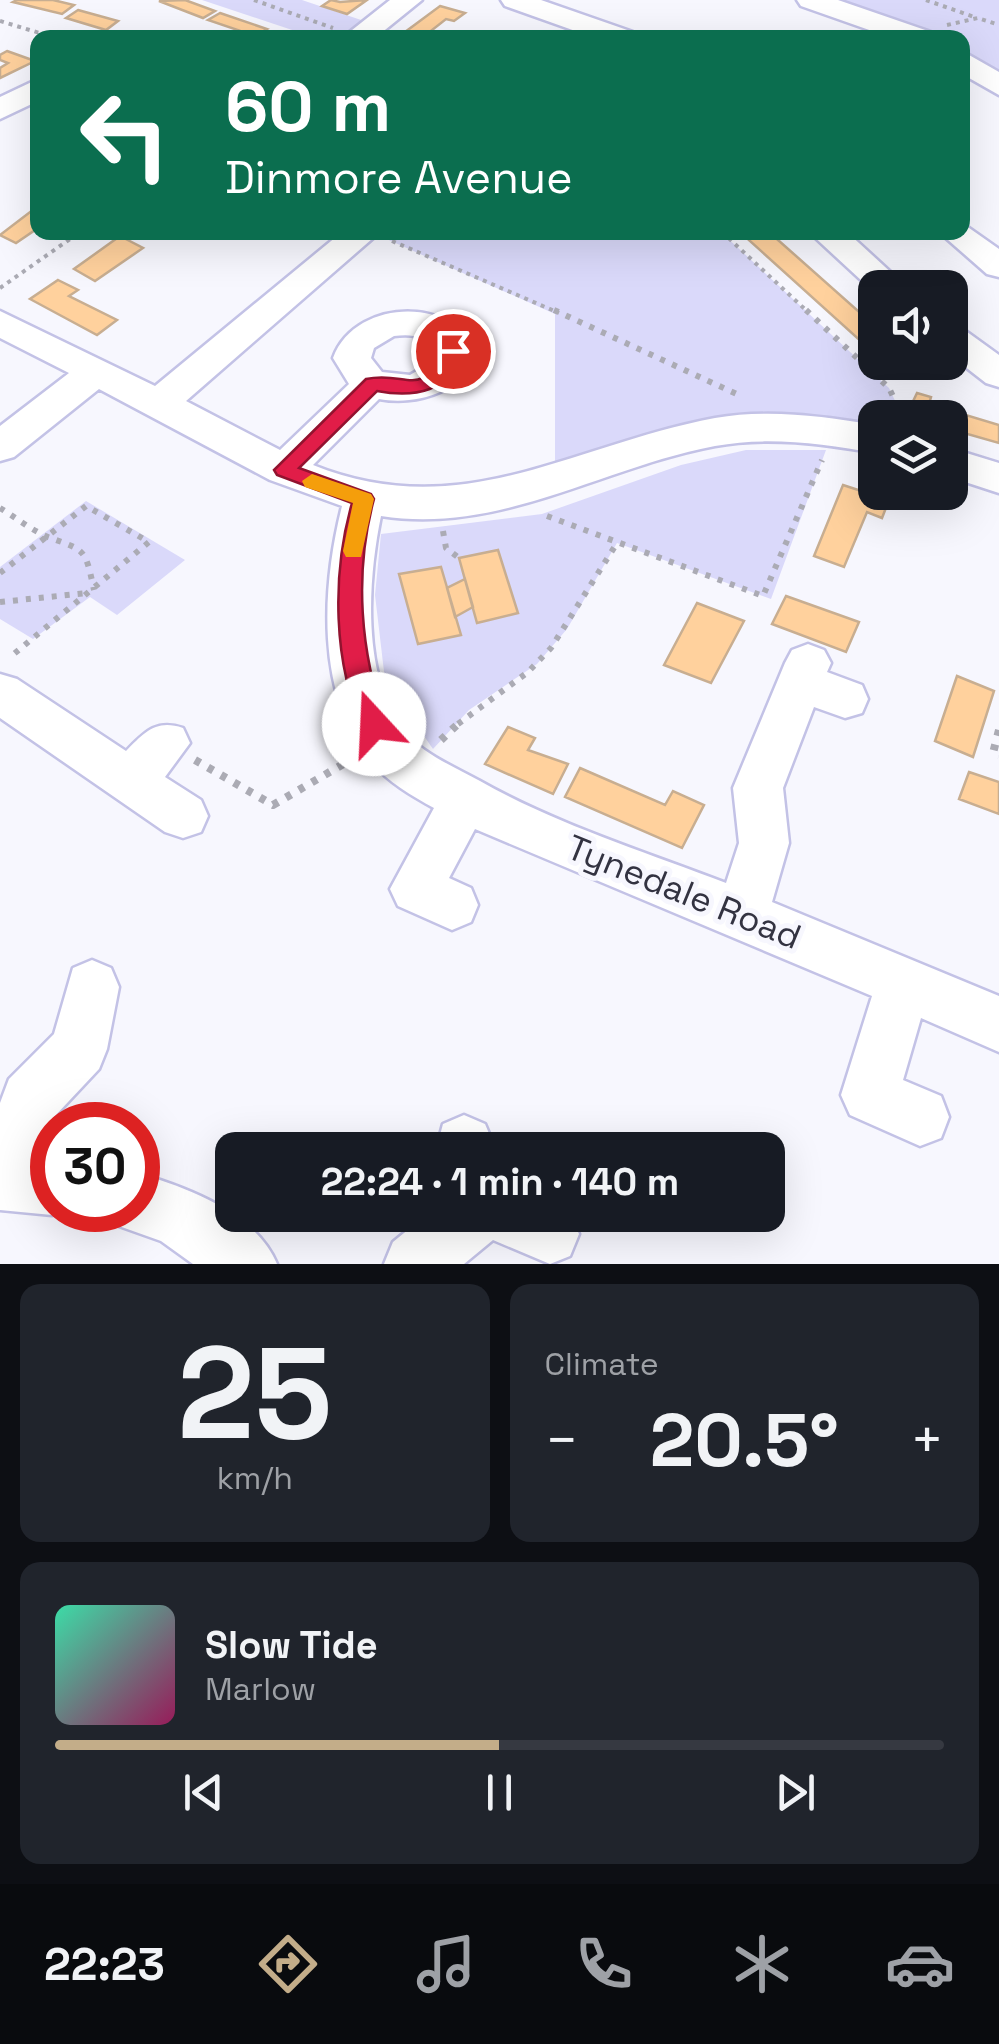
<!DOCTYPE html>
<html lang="en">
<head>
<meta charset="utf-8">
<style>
  body { margin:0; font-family:"Space Grotesk",sans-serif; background:#20242c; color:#f1f3f6; height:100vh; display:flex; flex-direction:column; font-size:38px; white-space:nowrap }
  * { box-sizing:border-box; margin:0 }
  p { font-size:32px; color:#9ea1a6 }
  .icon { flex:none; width:55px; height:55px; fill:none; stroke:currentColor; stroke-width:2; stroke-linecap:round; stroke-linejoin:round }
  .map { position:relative; height:1264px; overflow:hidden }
  .details { display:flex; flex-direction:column; gap:20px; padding:20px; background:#0d0f14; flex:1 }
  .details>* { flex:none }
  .top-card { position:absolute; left:30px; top:30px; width:940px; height:210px; border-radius:20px; box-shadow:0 10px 40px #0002; background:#0b6e4f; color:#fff; overflow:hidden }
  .buttons { position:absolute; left:858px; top:270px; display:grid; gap:20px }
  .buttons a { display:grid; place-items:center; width:110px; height:110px; border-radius:20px; background:#171b24; box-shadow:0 10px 40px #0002; font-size:50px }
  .speed { position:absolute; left:30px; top:1102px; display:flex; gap:20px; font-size:50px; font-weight:700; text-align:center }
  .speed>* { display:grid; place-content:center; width:130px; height:130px; border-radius:50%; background:#171b24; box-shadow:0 10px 40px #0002; line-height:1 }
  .speed .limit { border:15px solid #d22; background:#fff; color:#111 }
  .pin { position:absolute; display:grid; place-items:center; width:85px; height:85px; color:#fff; margin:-42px; border:5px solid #fff; border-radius:50%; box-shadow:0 2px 10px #0007 }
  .me { position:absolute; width:110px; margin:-55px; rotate:340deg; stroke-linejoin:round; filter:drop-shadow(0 0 8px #0008) }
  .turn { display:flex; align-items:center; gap:35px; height:210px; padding:0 30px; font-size:45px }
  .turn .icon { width:130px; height:130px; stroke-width:2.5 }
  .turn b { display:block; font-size:70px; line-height:85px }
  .big { font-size:75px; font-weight:700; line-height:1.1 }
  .details .widget { flex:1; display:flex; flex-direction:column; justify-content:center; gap:15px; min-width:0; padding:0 35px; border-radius:20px; background:#20242c }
  .details .dial { align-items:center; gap:0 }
  .dial b { font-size:130px; line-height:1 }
  .song { display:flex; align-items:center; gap:30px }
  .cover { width:120px; height:120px; border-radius:15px; background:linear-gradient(135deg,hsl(160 70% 55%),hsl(330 70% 35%)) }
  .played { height:10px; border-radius:5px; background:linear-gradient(90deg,#c3ad89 50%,#363941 50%) }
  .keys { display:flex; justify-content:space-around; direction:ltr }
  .heat { display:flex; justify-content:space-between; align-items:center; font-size:55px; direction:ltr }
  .details .tiles { flex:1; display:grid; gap:20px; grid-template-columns:1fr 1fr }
  .widget:last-child { grid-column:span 2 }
  .trip { position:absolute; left:215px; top:1132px; width:570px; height:100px; border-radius:20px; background:#171b24; box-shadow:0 10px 40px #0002; font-weight:700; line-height:100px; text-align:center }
  .tab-bar { display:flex; height:160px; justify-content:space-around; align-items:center; background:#090b0e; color:#9ea1a6 }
  .tab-bar .icon { width:70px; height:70px }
  .tab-bar .active { color:#c3ad89 }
  .tab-bar b { font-size:45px; color:#f1f3f6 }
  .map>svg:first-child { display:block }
  .green { fill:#dad9fa }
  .building { fill:#ffd19d; stroke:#c8ae91; stroke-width:2.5 }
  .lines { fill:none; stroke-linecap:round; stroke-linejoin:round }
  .minor-casing { stroke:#c3c2e6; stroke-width:5 }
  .path-far2 { stroke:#ababb4; stroke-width:4; stroke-dasharray:4 5; stroke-linecap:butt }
  .path-far1 { stroke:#ababb4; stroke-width:6; stroke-dasharray:5 8; stroke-linecap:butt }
  .path { stroke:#ababb4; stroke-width:8; stroke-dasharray:6 9; stroke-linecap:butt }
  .minor { fill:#fff; fill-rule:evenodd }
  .route { fill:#e11d48; stroke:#92132f; stroke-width:2.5 }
  .slow { fill:#f59e0b }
  .labels { text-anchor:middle; stroke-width:10; stroke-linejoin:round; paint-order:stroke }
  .street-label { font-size:35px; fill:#333341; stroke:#f7f7fe }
</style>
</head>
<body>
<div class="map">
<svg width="999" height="1264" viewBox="0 0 999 1264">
  <rect width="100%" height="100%" fill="#f7f7fe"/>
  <path class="green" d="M202,0H302L364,21L341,37H313Z
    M828,0H999V77L963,51L962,38L933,37Z
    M386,232L722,233L889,388L898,407L894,417L875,418V430L842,421L555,469V314L382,237Z
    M746,450H826L771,599L617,543L567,629L537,664L469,710L433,749L385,680L375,595L381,534L542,514L681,465Z
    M86,501L185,560L117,615L90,597L33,639L0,619V567Z"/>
  <path class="building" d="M17,0H53L74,5L62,14L13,2Z
    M185,0L215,11L203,18L159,1Z
    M331,0L340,2L367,0L347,14L322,6Z
    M440,6L465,13L454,21L446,19L422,38L401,35Z
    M78,10L118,21L106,30L66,18Z
    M220,13L267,29L255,36L208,20Z
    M7,51L35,61L0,78V68L8,63L0,60V55Z
    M38,206V228L16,243L0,235Z
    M740,232H769L875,326V354Z
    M120,236L143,248L95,281L74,269Z
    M58,280L78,290L69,296L117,320L97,335L30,299Z
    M884,362H916L922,368L900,377Z
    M917,393L931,397L929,404L999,425V443L950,429V418L906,416Z
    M843,485L889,500L882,518L867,512L844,567L814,556Z
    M498,550L518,613L477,623L459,558Z
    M441,567L461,635L418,644L399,574Z
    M465,579L473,607L455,617L447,588Z
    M786,596L859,622L846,652L772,624Z
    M697,603L744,621L711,683L664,665Z
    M957,676L994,691L973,757L935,741Z
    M508,727L535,738L528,750L568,764L553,794L485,764Z
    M580,768L665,805L673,791L704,805L682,848L565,797Z
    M969,772L999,782V814L959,799Z"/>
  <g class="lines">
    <defs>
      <path id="minor" d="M390,0H422L375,38H342Z
        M501,0H541L633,32L637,38H595L505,6Z
        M797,0H838L931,32L935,38H892L801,6Z
        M962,51L999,72V95L962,74Z
        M38,79V101L0,119V97Z
        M962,223L999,249V277L987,274L939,232H962Z
        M342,232H380L186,401L280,450L349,384L333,358C357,293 470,299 471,359C460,395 412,405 379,399L313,465C462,525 571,445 715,418C768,409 822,416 875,425V453C823,444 768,436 715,446C603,467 499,535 381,516C368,579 361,677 404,731C424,755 453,766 480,781C556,824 643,851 726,883L739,843L733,788L785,663L792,650L808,644L824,650L831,663L827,672L862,685L868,699L862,713L845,718L814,707L783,788L789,843L772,902L999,996V1052L921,1018L903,1080L941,1096L949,1117L941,1138L920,1146L850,1115L841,1095L872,996L475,829L449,878L471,888L478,905L471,922L452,930L398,906L390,889L434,808C412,796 388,782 371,762C315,694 322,586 342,506L270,480L99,389L14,457L0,461V426L69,373L0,338V311L155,386ZM394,336C410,334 426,335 433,350L432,362L410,375L382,372L371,358L374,348Z
        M809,232H847L908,288H875V293Z
        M950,325L963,329L999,355V387L986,383L950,355Z
        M950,448L999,463V493L950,477Z
        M0,674L17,679L126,751C145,732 156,719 183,728L190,743L165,777L201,800L208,816L201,832L183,838L165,832L0,718Z
        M92,960L111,968L119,987L107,1049L99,1069L53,1118L41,1154L52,1155V1210H65L52,1215L0,1210V1103L9,1079L54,1034L73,968Z
        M464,1115L485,1124L496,1150H436L443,1124Z
        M138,1173C188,1188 256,1213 277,1264H193L161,1241L116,1225L110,1210H138Z
        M426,1215H571L579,1234L570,1256L550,1264L493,1240L464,1264H384L393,1242Z"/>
    </defs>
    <use href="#minor" class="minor-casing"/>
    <path class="path-far2" d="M254,0L333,28
      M926,0L977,18
      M0,21L56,38
      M947,25L978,18L999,25
      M722,232L809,313
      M392,241L559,313
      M0,288L80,232"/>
    <path class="path-far1" d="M554,310L741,396
      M806,310L889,388L898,407L894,418
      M0,508C15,517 31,530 48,537C86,551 85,548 94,590
      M547,516L763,596L822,460
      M443,531L446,548L459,558
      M0,573L86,506L149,542L9,658
      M0,602L87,593
      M458,724L528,672L551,648L617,543"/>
    <path class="path" d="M999,730L993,753L999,755
      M441,740L461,721
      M195,760L273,805L352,759"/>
    <use href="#minor" class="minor"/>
  </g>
  <path class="route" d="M453,345L462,351C452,392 414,398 377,391L299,468L371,494L374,499C354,573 360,653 386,724L374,735L365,732C332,665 332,573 352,503L277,475L274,470L366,379C408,370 420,402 446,347Z"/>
  <path class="slow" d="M312,474L371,494L374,499L361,557H346L343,551L353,503L305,487L302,481Z"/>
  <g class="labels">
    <g class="street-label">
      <text transform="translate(684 892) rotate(22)" y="12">Tynedale Road</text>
    </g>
  </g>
</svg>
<div class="buttons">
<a><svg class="icon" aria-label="sound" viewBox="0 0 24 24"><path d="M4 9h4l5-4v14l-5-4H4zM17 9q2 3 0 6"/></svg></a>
<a><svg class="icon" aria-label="layers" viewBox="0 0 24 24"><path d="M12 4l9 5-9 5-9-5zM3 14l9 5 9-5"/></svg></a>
</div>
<div class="speed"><div class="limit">30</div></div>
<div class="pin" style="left:453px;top:351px;background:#d93025"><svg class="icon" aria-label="arrive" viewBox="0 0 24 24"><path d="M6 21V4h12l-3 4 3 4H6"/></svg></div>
<svg class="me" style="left:374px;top:724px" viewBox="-20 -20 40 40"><circle r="19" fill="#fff"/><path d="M0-13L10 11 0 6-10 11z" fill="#e11d48"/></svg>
<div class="trip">22:24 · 1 min · 140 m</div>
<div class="top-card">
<div class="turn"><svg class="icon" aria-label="left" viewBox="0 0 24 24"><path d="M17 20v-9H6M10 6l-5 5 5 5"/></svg><div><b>60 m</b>Dinmore Avenue</div></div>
</div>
</div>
<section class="details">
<div class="tiles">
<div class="widget dial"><b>25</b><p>km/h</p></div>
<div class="widget"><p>Climate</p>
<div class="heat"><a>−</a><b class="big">20.5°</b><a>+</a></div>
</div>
<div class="widget">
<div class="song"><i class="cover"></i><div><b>Slow Tide</b><p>Marlow</p></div></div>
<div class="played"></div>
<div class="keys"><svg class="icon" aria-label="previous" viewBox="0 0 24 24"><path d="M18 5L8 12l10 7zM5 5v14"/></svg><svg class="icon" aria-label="pause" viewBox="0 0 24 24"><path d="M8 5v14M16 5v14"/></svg><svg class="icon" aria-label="next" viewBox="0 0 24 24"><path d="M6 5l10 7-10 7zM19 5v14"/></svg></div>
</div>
</div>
</section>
<nav class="tab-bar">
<b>22:23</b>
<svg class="icon active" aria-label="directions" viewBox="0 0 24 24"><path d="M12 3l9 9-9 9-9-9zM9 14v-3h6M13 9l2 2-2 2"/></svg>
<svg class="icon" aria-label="music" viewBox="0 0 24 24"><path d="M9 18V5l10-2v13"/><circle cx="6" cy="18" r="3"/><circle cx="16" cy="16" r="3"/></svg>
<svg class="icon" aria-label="phone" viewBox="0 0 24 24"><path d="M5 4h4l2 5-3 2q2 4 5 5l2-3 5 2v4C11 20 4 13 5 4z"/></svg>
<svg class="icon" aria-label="climate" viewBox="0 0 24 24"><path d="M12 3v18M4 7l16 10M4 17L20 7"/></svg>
<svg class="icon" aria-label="car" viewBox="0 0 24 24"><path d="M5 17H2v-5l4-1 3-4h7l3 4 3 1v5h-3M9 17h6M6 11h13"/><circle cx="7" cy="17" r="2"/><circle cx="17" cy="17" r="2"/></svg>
</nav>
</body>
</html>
